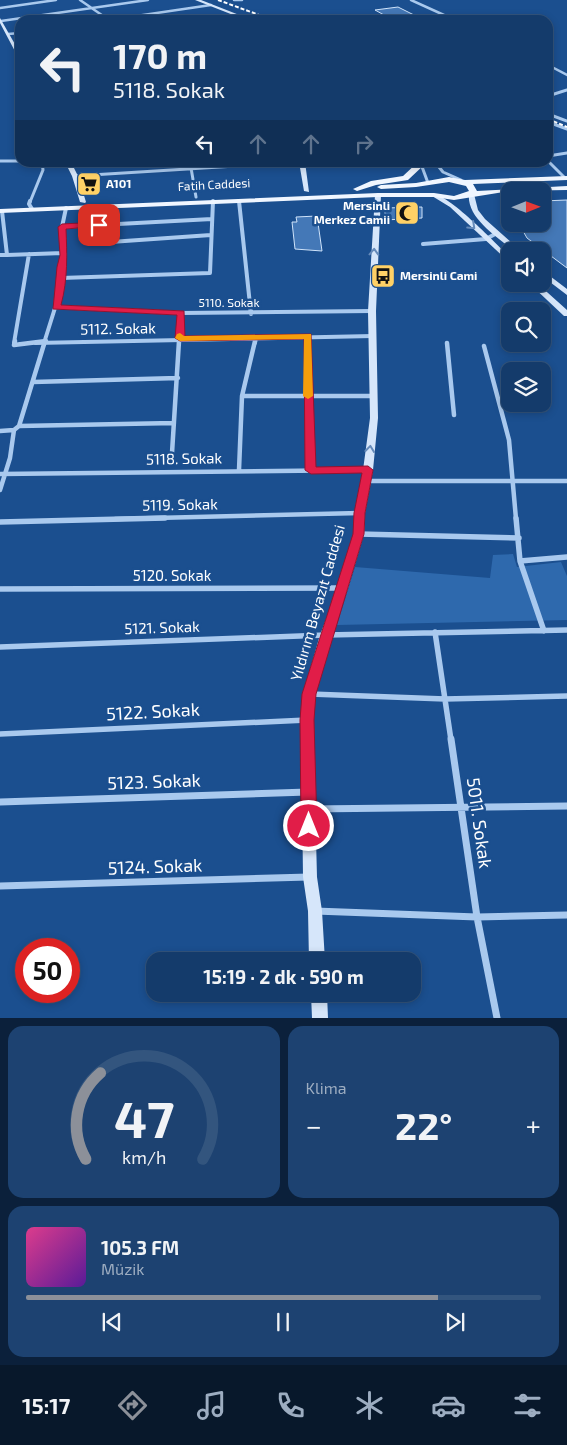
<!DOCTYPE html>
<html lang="tr">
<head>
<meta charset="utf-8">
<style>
  body { margin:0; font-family:"Exo 2",sans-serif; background:#1d4271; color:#f1f3f6; height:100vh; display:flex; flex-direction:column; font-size:19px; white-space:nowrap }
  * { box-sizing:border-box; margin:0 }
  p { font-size:16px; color:#9dadc1 }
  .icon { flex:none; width:28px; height:28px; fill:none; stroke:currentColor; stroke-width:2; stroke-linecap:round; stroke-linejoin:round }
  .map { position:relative; height:1018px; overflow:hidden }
  .details { display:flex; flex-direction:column; gap:8px; padding:8px; background:#0b203b; flex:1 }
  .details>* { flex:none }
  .guide { position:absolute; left:15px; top:15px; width:538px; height:152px; border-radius:15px; box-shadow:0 2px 8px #0003,0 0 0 1px #33557e; background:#143b6b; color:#f1f3f6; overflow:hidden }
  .needle { width:32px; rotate:89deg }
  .tools { position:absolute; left:501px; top:182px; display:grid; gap:10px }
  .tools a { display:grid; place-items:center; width:50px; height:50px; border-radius:10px; background:#143b6b; box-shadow:0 2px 8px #0003,0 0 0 1px #33557e; font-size:25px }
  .speed { position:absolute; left:15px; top:938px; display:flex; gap:10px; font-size:25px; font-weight:700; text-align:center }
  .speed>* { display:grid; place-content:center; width:65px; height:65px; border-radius:50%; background:#143b6b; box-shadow:0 2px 8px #0003,0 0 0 1px #33557e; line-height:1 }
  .speed .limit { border:8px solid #d22; background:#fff; color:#111 }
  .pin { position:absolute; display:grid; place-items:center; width:42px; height:42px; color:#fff; margin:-21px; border-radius:10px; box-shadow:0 2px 8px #0006 }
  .me { position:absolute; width:55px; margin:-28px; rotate:0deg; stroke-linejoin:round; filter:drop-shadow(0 0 4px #0008) }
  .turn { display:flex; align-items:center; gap:18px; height:105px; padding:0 15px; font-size:22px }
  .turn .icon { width:65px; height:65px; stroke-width:2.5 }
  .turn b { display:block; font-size:35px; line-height:42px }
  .lanes { display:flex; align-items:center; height:48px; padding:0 15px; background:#0003; justify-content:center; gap:25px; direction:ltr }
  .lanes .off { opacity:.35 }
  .big { font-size:38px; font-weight:700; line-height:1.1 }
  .details .card { flex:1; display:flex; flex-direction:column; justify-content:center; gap:8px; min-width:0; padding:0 18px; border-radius:15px; background:#1d4271 }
  .details .dial { align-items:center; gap:0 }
  .dial svg { height:130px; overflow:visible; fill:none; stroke:#33557e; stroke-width:7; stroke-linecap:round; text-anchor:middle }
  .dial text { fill:#f1f3f6; stroke:none }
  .song { display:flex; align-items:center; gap:15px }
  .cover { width:60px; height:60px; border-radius:8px; background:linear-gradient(135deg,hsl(330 70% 55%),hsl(270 70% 35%)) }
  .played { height:5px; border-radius:2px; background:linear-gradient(90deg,#8c9099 80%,#33557e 80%) }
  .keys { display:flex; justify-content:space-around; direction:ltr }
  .heat { display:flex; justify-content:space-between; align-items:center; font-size:28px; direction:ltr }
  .details .tiles { flex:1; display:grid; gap:8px; grid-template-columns:1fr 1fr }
  .card:last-child { grid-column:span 2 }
  .trip { position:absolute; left:146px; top:952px; width:275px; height:50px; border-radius:15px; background:#143b6b; box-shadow:0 2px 8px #0003,0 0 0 1px #33557e; font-weight:700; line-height:50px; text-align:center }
  .tabs { display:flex; height:80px; justify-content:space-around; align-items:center; background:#08182b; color:#9dadc1 }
  .tabs .icon { width:35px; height:35px }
  .tabs .active { color:#8c9099 }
  .tabs b { font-size:22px; color:#f1f3f6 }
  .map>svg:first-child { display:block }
  .green { fill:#2e69ad }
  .building { fill:#4478b7; stroke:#cfe3fa }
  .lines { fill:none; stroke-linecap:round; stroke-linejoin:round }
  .street-far5 { stroke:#a9c9ee; stroke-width:2.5 }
  .street-far4 { stroke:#a9c9ee; stroke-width:3 }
  .street-far3 { stroke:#a9c9ee; stroke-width:4 }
  .street-far2 { stroke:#a9c9ee; stroke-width:4.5 }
  .street-far1 { stroke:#a9c9ee; stroke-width:5.5 }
  .street { stroke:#a9c9ee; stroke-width:7 }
  .secondary { fill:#d6e6fa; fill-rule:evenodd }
  .primary { fill:#f0f6ff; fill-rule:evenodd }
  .rail { stroke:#fff; stroke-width:2; stroke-dasharray:4 2; stroke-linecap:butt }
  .oneway { stroke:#668bba }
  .route { fill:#e11d48; stroke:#92132f }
  .slow { fill:#f59e0b }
  .labels { text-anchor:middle; stroke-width:5; stroke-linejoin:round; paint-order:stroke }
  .far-poi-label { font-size:12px; font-weight:bold; fill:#fff; stroke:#1b4f8f; text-anchor:start }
  .far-street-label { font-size:12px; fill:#fff; stroke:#1b4f8f }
  .street-label { font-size:15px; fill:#fff; stroke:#1b4f8f }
  .near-street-label { font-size:18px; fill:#fff; stroke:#1b4f8f }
</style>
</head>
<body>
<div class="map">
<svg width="567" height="1018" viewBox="0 0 567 1018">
  <rect width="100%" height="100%" fill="#1b4f8f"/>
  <path class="green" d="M513,554L517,567L561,562L567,576V620L337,625L355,567L490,578L493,555Z"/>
  <path class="building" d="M398,7L418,17L393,20L375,10Z
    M567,200V268L527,238L519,224H542V201Z
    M422,207V218L385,220V208Z
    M317,216L322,251L295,249L292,222H297L296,217Z"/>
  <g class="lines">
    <path class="street-far5" d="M80,0L109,20
      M234,0H242
      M411,0L455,20
      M0,8L56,0
      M109,20L211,5
      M217,20L243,16
      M1,21L148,0
      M8,34L20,33
      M548,65L567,75"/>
    <path class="street-far4" d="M548,96L567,90
      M548,114L567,121
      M548,122L567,129
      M548,156L567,153
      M0,161H20
      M548,161L565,178
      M190,162L196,197
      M423,162L421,164L428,183
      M435,162L443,172L461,180
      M75,176L299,162
      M30,202L43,170L42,162"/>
    <path class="street-far3" d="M30,201L29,204L32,209
      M239,201L251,314
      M62,227L212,219
      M96,243L211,235
      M423,244L486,239L497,233
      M0,255H7L2,211
      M7,255L63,253
      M61,278L210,273L213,201
      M56,307L181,313L372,311
      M308,336V343
      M14,343L29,254
      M35,343L373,336
      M44,343L60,292L61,267L65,254L63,253L62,227L66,208
      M179,343L181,313
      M255,343L256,337"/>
    <path class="street-far2" d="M15,341L14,345L46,341
      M308,341L311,470
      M447,343L454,415
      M484,346L509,440L516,519
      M33,382L178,378
      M242,396H373
      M19,426L45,341
      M0,431L14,430L19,426L174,423
      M172,453L179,341
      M239,470L242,396L255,341
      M0,474L368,470
      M365,481H567
      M0,490L10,458L14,430
      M115,519L360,513"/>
    <path class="street-far1" d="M516,518L520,561L544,631
      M0,522L165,518
      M359,534L519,538
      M520,561L567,557
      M0,589L343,588
      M435,632L451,740
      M0,647L326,635L567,630
      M310,694L445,699L567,696
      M0,734L307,720"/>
    <path class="street" d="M451,739L477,917L497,1018
      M0,802L308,792
      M310,809L567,806
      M0,886L309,877
      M315,911L477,917L567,915"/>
    <path class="secondary" d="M195,0H201L252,20H246Z
      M0,18L20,53V58L18,57L0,23Z
      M65,162H71L78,176L86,202L85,203L80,202L72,176Z
      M299,162H305L309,192L304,191Z
      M378,193L381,195L376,311L378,418L373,470L365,513L364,534L348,588L332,635L315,694L313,720L317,877L322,911L325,961H309L308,911L303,877L301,720L303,694L320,635L338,588L354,534L355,513L363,470L370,418L368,311L375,195Z
      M469,193L474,194L478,210L485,219L521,251H514C497,236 466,218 469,193Z
      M432,194C448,193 496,244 510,257V263L450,207L432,196Z
      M542,270L567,289V295L542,276Z
      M530,284H538L567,310V316H564Z
      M311,994H327L328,1018H312Z"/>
    <path class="primary" d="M418,162L425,164L408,180L376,185L357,191L353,189L371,181L403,176Z
      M567,176V180L473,184L477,191L567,186V190L510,191L454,200L434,197H378L0,213V209L378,193H434L454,196L469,191L466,186L449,182L416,187L381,189L377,187L381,185L416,183L449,177L465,180Z"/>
    <path class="rail" d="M218,0L273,20
      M548,119L567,127"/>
  </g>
  <defs><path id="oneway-chevron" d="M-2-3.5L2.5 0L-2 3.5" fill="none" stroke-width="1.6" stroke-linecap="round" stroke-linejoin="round" transform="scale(1.25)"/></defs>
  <g class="oneway">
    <use href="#oneway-chevron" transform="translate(472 226) rotate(43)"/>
    <use href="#oneway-chevron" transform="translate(374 252) rotate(-88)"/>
    <use href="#oneway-chevron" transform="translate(370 449) rotate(-83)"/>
  </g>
  <path class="route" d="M99,222L102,223V226L66,229C67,254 68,279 61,305L184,311L185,336L311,334L316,467L368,466L373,470L365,513L364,534L316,694L314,720L317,826L314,831L309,833L303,831L301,826L300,720L302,694L353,534L354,513L362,473L311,474L305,470L304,339L180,341L175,338L177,315L53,309L57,267L60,255L58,227L62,224Z"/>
  <path class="slow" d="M180,333L184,336L311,334L313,396L308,399L303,396L304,339L180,341L175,338L177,334Z"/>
  <defs>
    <symbol id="supermarket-square" viewBox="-11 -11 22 22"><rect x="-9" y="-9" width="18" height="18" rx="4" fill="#ffd166" stroke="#1b4f8f"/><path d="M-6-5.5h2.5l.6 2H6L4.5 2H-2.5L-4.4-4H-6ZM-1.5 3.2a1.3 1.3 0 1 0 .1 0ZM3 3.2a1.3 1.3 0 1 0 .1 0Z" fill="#111"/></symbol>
    <symbol id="mosque-square" viewBox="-11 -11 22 22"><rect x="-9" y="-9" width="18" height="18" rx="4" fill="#ffd166" stroke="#1b4f8f"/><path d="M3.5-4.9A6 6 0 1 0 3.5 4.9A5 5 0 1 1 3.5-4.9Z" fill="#111"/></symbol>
    <symbol id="bus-square" viewBox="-11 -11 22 22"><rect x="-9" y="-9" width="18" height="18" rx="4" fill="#ffd166" stroke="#1b4f8f"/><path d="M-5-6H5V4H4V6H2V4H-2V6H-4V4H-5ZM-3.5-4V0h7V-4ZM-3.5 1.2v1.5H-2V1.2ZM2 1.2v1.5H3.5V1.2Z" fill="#111"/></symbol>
  </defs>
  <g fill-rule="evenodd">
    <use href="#supermarket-square" x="75" y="170" width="28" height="28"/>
    <use href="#mosque-square" x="393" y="199" width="28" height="28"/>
    <use href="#bus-square" x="369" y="262" width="28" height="28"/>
  </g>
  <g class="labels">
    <g class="far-poi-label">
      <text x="106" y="188">A101</text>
      <text x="390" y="210" text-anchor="end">Mersinli<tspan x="390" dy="14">Merkez Camii</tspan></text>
      <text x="400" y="280">Mersinli Cami</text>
    </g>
    <g class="far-street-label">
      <text transform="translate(214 185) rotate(-3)" y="4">Fatih Caddesi</text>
      <text x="229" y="307">5110. Sokak</text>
    </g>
    <g class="street-label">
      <text transform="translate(118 329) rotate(-1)" y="5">5112. Sokak</text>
      <text transform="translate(184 459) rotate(-1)" y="5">5118. Sokak</text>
      <text transform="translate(180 505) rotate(-1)" y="5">5119. Sokak</text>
      <text x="172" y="581">5120. Sokak</text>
      <text transform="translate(318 603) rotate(-74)" y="5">Yıldırım Beyazıt Caddesi</text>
      <text transform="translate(162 628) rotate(-2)" y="5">5121. Sokak</text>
    </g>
    <g class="near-street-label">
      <text transform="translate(153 712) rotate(-3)" y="6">5122. Sokak</text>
      <text transform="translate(154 782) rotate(-2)" y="6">5123. Sokak</text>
      <text transform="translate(479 823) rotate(82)" y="6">5011. Sokak</text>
      <text transform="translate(155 867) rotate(-2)" y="6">5124. Sokak</text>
    </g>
  </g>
</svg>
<div class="tools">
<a><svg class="needle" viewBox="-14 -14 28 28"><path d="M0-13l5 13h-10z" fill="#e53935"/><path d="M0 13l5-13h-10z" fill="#9dadc1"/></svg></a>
<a><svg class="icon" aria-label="sound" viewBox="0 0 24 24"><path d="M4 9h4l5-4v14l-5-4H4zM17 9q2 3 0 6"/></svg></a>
<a><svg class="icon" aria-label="search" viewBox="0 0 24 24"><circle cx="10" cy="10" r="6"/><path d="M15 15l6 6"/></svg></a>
<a><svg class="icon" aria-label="layers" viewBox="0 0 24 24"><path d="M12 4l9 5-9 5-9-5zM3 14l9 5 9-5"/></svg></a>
</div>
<div class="speed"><div class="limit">50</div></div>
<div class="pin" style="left:99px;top:225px;background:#d93025"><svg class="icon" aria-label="arrive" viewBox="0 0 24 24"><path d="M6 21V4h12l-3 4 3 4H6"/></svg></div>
<svg class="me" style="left:309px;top:826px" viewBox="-20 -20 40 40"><circle r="17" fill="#e11d48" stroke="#fff" stroke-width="3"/><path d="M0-11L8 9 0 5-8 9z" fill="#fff"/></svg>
<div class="trip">15:19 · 2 dk · 590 m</div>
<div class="guide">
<div class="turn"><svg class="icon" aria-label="left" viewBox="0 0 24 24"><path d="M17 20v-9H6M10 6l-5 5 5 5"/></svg><div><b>170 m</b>5118. Sokak</div></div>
<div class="lanes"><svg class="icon" aria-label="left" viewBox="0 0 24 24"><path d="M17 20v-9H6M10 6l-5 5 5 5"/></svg><svg class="icon off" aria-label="ahead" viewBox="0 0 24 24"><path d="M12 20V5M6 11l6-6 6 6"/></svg><svg class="icon off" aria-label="ahead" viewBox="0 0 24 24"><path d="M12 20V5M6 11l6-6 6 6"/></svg><svg class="icon off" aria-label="right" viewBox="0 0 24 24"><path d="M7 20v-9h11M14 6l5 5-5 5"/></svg></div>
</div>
</div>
<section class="details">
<div class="tiles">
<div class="card dial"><svg viewBox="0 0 100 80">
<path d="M14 69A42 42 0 1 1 86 69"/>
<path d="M14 69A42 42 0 0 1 23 16" stroke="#8c9099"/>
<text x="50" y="56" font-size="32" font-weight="700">47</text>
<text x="50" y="72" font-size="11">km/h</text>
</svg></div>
<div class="card"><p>Klima</p>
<div class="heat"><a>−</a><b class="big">22°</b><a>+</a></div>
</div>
<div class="card">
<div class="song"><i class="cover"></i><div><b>105.3 FM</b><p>Müzik</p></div></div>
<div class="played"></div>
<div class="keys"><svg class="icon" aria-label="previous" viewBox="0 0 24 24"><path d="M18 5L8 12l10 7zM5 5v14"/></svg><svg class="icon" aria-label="pause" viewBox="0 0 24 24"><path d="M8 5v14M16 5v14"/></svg><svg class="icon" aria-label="next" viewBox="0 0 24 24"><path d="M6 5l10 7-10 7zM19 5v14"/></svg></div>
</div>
</div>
</section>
<nav class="tabs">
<b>15:17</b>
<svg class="icon active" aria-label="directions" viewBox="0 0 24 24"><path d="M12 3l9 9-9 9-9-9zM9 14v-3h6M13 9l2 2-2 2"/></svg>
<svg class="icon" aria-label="music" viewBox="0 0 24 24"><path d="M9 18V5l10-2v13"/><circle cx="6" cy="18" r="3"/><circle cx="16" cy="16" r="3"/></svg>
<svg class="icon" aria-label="phone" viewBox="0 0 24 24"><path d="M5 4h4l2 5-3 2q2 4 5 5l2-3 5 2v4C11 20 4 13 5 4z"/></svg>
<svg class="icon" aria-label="climate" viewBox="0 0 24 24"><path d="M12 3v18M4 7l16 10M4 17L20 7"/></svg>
<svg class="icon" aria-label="car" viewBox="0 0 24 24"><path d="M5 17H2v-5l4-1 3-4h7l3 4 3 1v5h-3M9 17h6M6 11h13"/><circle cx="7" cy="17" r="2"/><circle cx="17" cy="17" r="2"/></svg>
<svg class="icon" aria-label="filters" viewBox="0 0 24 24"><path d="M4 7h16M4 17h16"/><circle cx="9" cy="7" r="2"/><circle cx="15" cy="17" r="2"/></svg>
</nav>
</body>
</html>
